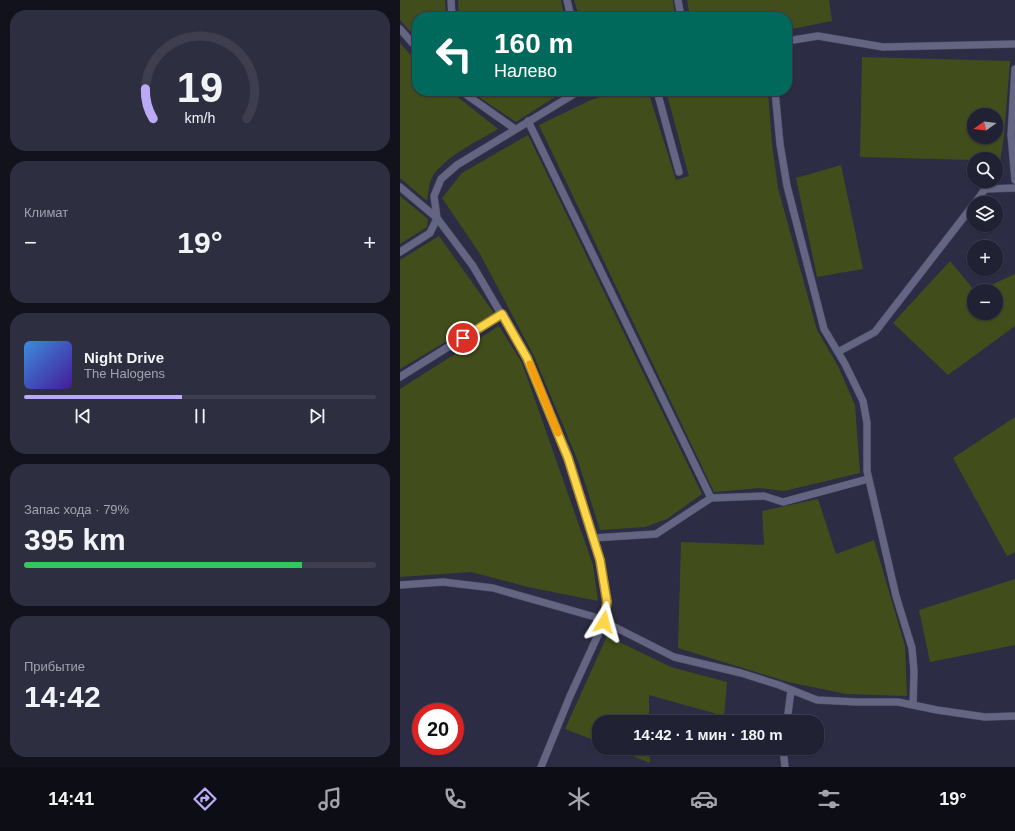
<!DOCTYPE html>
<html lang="ru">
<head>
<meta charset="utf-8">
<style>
  body { margin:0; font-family:Arial,sans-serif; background:#2d2e40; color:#f1f3f6; height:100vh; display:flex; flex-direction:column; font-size:15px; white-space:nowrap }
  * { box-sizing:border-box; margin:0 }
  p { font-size:13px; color:#a2a3ac }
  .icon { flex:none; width:22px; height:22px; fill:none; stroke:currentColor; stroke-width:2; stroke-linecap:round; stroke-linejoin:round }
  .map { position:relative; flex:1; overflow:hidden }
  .drawer { display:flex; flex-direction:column; gap:10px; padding:10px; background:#12121d; width:400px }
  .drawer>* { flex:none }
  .guide { position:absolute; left:12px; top:12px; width:380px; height:84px; border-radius:16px; box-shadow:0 1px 3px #0004,0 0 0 1px #3e3e4f; background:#00695c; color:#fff; overflow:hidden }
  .needle { width:26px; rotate:256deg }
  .fabs { position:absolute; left:567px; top:108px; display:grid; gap:8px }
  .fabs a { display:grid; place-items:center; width:36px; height:36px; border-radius:50%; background:#212134; box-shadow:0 1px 3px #0004,0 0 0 1px #3e3e4f; font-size:20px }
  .speed { position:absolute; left:12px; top:703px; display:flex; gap:8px; font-size:20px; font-weight:700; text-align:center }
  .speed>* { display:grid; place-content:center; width:52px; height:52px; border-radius:50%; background:#212134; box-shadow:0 1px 3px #0004,0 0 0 1px #3e3e4f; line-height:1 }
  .speed .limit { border:6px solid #d22; background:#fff; color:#111 }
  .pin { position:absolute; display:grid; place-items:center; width:34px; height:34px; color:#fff; margin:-17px; border:2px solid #fff; border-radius:50%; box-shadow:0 1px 4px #0007 }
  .me { position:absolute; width:44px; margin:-22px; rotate:8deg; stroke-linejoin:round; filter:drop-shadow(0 0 3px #0008) }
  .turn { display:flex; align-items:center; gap:14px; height:84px; padding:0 16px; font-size:18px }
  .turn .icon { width:52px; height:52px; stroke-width:2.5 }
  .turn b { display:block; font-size:28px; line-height:34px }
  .big { font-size:30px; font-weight:700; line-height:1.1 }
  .drawer .card { flex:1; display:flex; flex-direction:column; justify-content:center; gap:6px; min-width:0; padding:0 14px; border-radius:16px; background:#2d2e40 }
  .drawer .dial { align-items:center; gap:0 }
  .dial svg { height:104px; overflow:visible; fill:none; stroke:#3e3e4f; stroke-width:7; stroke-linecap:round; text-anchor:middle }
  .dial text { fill:#f1f3f6; stroke:none }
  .song { display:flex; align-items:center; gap:12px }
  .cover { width:48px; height:48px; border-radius:6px; background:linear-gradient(135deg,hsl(210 70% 55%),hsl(260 70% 35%)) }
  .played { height:4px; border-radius:2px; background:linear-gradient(90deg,#bbaaf6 45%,#3e3e4f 45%) }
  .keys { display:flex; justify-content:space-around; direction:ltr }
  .heat { display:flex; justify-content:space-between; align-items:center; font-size:22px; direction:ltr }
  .charge { height:6px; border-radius:3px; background:linear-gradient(90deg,#34c759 79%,#3e3e4f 0) }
  .trip { position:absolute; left:192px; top:715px; width:232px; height:40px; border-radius:16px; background:#212134; box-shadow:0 1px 3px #0004,0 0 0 1px #3e3e4f; font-weight:700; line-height:40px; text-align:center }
  .tab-bar { display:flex; height:64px; justify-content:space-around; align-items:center; background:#0d0d15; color:#a2a3ac }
  .tab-bar .icon { width:28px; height:28px }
  .tab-bar .active { color:#bbaaf6 }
  .tab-bar b { font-size:18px; color:#f1f3f6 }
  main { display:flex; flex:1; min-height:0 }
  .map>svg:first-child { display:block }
  .green { fill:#414d1a; fill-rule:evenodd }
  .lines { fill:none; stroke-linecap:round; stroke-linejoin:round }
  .lane-casing { stroke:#49495e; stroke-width:8 }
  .lane { stroke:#646582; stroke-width:7 }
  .route-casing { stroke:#a68a30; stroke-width:10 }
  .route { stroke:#ffd54a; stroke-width:7 }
  .slow { stroke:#f59e0b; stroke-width:7 }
</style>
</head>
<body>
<main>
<section class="drawer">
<div class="card dial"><svg viewBox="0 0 100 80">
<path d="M14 69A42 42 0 1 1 86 69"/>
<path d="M14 69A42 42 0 0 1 8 46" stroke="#bbaaf6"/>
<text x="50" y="56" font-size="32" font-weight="700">19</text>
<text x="50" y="72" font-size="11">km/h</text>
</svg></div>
<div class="card"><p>Климат</p>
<div class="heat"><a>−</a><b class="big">19°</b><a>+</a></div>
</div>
<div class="card">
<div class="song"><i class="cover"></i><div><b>Night Drive</b><p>The Halogens</p></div></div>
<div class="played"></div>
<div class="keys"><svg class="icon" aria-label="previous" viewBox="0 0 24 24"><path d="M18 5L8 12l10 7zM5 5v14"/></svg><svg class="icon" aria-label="pause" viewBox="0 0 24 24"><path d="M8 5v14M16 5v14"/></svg><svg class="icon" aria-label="next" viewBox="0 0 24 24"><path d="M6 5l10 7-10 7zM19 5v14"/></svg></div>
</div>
<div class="card"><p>Запас хода · 79%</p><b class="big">395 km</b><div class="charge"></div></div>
<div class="card"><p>Прибытие</p><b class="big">14:42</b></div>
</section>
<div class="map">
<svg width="615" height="767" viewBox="0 0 615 767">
  <rect width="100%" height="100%" fill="#2c2c45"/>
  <path class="green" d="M0,0H45L46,17H17V39L0,20Z
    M58,0H161L164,17H59Z
    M174,0H273L275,17H179Z
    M287,0H429L432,21L387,30V17H290Z
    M0,43L17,62V91H46L59,98L98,129C76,142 50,154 34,174C29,181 28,193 27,201L0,178Z
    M462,57L610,61L604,136L600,161H596V159H574V160L460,157ZM574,115H596V137H574Z
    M70,91H164L116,122Z
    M224,91H248L276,180L289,176L266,91H368L372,144L378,188L417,330L438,366L455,405L460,473L384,491L360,488L314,492L139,125L193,99Z
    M128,135L302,494L267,519L245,527L200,530L178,461L134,356L80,254L42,198L62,173Z
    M441,165L463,269L417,277L396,178Z
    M0,196L28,219L27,227L0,244Z
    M39,236L94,313L0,369V260Z
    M550,261L575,291H574V313H596V291H578L615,274V326L548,375L493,323Z
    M99,326L122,363L193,565L198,601L128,587L71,572L0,577V389Z
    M615,417V552L607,556L553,458Z
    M418,499L436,554L474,540L505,646L507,696L446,694L388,682L278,648L281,542L364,545L362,511Z
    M615,579V645L530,662L519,610Z
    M207,636L271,667L327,682L324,716L249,695V722H199V742L165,729Z
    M213,748H249L250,763Z"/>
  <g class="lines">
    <defs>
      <path id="lane" d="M51,0L52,17
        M167,0L171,17
        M278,0L281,17
        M0,29L17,48
        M387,41L418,36L483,47L615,44
        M615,69L611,135L615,180
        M61,91L115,129
        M190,91H196
        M257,91L279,172
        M375,91L380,144L387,186L424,329L445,364L463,401L467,423V471L496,596L512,648L514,671L513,705
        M128,121L311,498L364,496L383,502L468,479
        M0,187L37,218L30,233L0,252
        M575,203L585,189L615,188
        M438,352L475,332L574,204
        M0,377L101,314
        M193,538L256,534L311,498
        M0,585L43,582L93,588L195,617L274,657L341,673L379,685L417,700L457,702H498L537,710L585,717L615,716
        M387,722L391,690
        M383,748L385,767
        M141,767L170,696L204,622L207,602L200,560L168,458L127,358L73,266L37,218L34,196L41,179L57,165L179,91"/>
    </defs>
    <use href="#lane" class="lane-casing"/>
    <use href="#lane" class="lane"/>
  </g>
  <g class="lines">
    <defs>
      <path id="route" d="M63,338L102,314L127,358L168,458L200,560L207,602L204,622"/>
    </defs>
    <use href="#route" class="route-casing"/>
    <use href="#route" class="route"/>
    <path class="slow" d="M130,364L158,433"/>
  </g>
</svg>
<div class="fabs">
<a><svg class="needle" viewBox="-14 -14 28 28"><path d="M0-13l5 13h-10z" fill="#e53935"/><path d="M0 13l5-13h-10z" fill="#a2a3ac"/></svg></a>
<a><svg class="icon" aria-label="search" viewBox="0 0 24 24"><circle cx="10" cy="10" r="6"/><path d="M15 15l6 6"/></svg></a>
<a><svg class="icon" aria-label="layers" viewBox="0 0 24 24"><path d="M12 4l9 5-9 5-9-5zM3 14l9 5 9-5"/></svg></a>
<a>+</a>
<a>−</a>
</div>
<div class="speed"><div class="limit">20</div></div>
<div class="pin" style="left:63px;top:338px;background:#d93025"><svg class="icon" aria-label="arrive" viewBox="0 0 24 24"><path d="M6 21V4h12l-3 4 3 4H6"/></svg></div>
<svg class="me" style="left:204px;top:622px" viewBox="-20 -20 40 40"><path d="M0-17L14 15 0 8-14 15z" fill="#ffd54a" stroke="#fff" stroke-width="4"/></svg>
<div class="trip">14:42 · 1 мин · 180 m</div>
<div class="guide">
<div class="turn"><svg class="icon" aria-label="left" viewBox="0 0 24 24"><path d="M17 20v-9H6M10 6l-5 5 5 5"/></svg><div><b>160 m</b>Налево</div></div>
</div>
</div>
</main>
<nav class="tab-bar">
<b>14:41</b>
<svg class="icon active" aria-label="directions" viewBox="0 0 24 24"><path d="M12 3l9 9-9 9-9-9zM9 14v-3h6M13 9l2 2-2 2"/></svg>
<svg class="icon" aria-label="music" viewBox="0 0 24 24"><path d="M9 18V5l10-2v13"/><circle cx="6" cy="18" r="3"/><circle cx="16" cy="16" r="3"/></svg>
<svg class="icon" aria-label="phone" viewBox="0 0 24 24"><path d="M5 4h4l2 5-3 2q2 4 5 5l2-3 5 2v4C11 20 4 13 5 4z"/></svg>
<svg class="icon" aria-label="climate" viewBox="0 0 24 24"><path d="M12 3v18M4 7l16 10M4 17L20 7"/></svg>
<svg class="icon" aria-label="car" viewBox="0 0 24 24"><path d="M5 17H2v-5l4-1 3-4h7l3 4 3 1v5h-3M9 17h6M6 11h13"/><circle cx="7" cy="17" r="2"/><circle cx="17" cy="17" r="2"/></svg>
<svg class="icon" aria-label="filters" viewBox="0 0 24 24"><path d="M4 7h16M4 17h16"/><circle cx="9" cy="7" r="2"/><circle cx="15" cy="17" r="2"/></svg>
<b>19°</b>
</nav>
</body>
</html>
